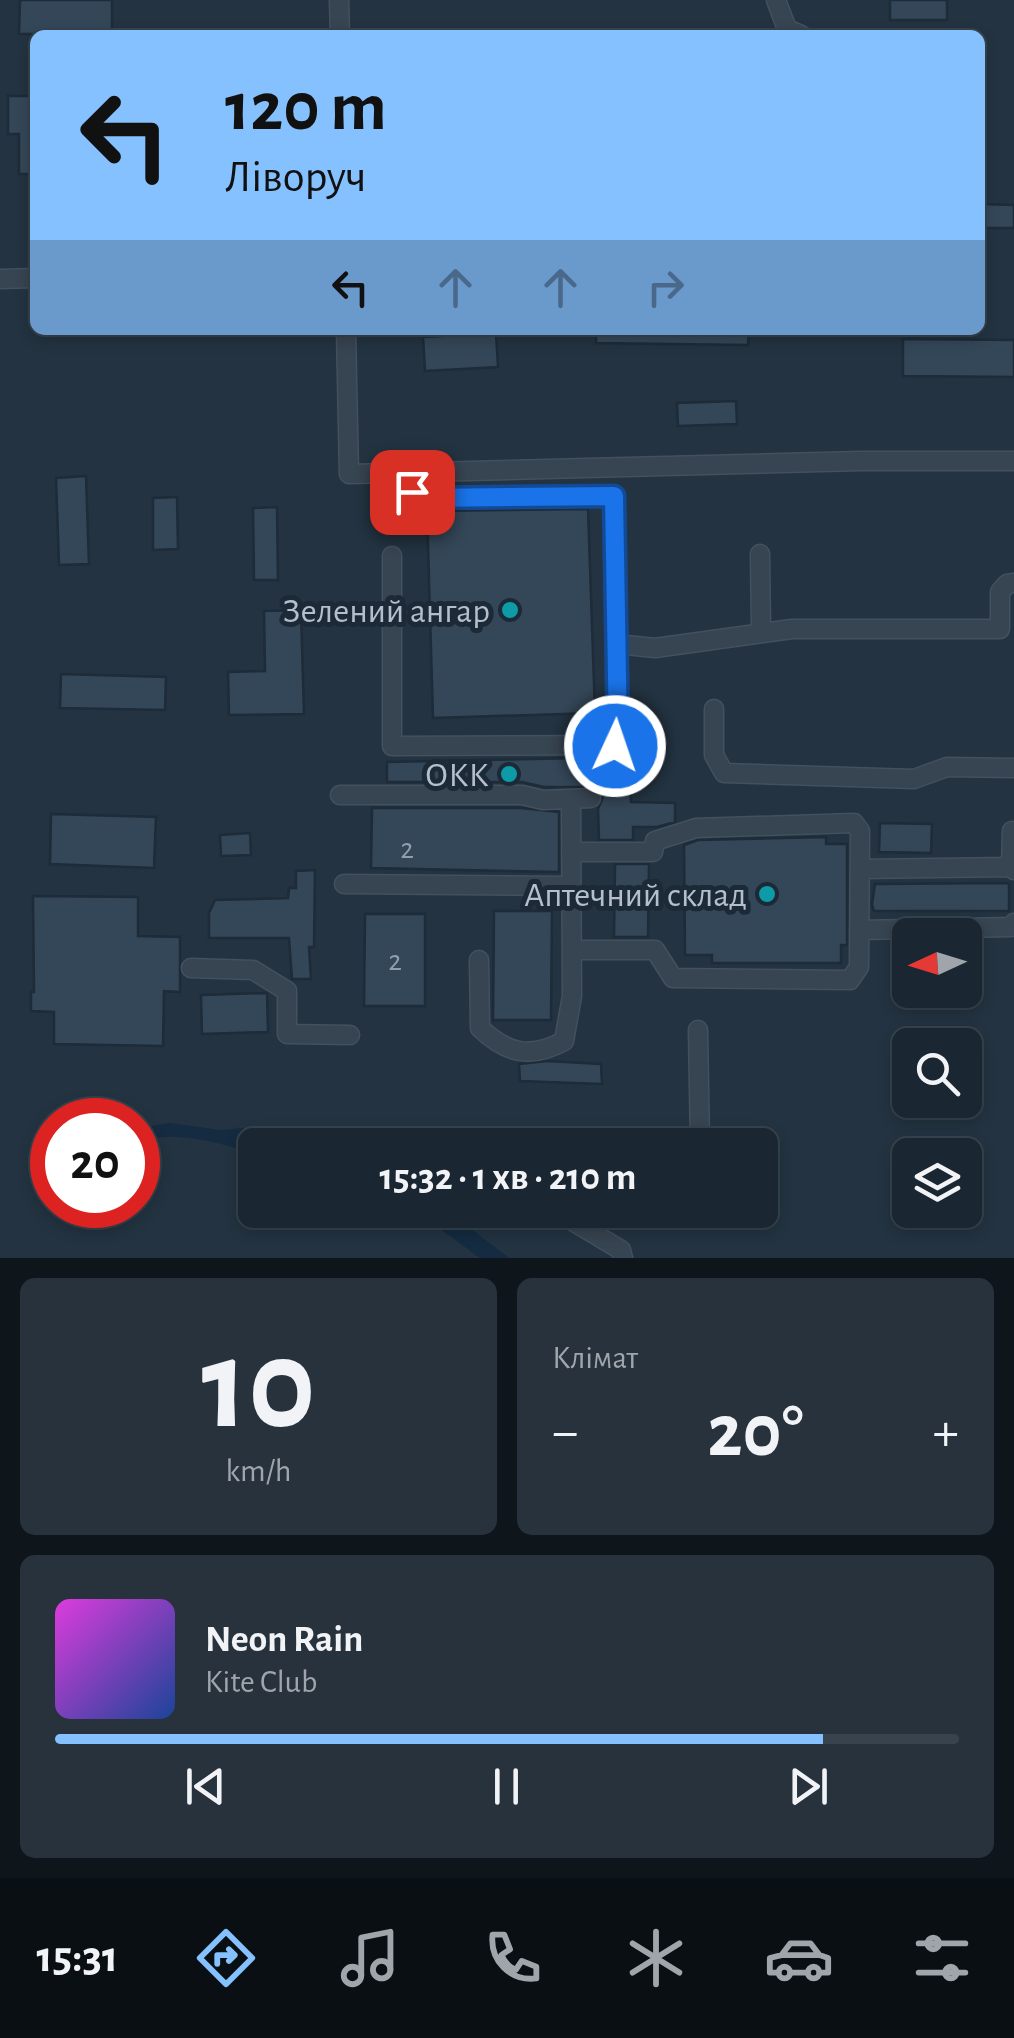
<!DOCTYPE html>
<html lang="uk">
<head>
<meta charset="utf-8">
<style>
  body { margin:0; font-family:"Alegreya Sans",sans-serif; background:#27323d; color:#f1f3f6; height:100vh; display:flex; flex-direction:column; font-size:38px; white-space:nowrap }
  * { box-sizing:border-box; margin:0 }
  p { font-size:32px; color:#9fa5ab }
  .icon { flex:none; width:55px; height:55px; fill:none; stroke:currentColor; stroke-width:2; stroke-linecap:round; stroke-linejoin:round }
  .map { position:relative; height:1258px; overflow:hidden }
  .drawer { display:flex; flex-direction:column; gap:20px; padding:20px; background:#0e151b; flex:1 }
  .drawer>* { flex:none }
  .top-card { position:absolute; left:30px; top:30px; width:955px; height:305px; border-radius:15px; box-shadow:0 5px 15px #0003,0 0 0 2px #38434d; background:#85c0ff; color:#111; overflow:hidden }
  .needle { width:65px; rotate:266deg }
  .controls { position:absolute; left:892px; top:918px; display:grid; gap:20px }
  .controls a { display:grid; place-items:center; width:90px; height:90px; border-radius:15px; background:#1a2631; box-shadow:0 5px 15px #0003,0 0 0 2px #38434d; font-size:50px }
  .speed { position:absolute; left:30px; top:1098px; display:flex; gap:20px; font-size:50px; font-weight:700; text-align:center }
  .speed>* { display:grid; place-content:center; width:130px; height:130px; border-radius:50%; background:#1a2631; box-shadow:0 5px 15px #0003,0 0 0 2px #38434d; line-height:1 }
  .speed .limit { border:15px solid #d22; background:#fff; color:#111 }
  .pin { position:absolute; display:grid; place-items:center; width:85px; height:85px; color:#fff; margin:-42px; border-radius:20px; box-shadow:0 5px 15px #0006 }
  .me { position:absolute; width:110px; margin:-55px; rotate:3deg; stroke-linejoin:round; filter:drop-shadow(0 0 8px #0008) }
  .turn { display:flex; align-items:center; gap:35px; height:210px; padding:0 30px; font-size:45px }
  .turn .icon { width:130px; height:130px; stroke-width:2.5 }
  .turn b { display:block; font-size:70px; line-height:85px }
  .lanes { display:flex; align-items:center; height:95px; padding:0 30px; background:#0003; justify-content:center; gap:50px; direction:ltr }
  .lanes .off { opacity:.35 }
  .big { font-size:75px; font-weight:600; line-height:1.1 }
  .drawer .widget { flex:1; display:flex; flex-direction:column; justify-content:center; gap:15px; min-width:0; padding:0 35px; border-radius:15px; background:#27323d }
  .drawer .dial { align-items:center; gap:0 }
  .dial b { font-size:130px; line-height:1 }
  .song { display:flex; align-items:center; gap:30px }
  .cover { width:120px; height:120px; border-radius:15px; background:linear-gradient(135deg,hsl(300 70% 55%),hsl(220 70% 35%)) }
  .played { height:10px; border-radius:5px; background:linear-gradient(90deg,#85c0ff 85%,#38434d 85%) }
  .keys { display:flex; justify-content:space-around; direction:ltr }
  .heat { display:flex; justify-content:space-between; align-items:center; font-size:55px; direction:ltr }
  .drawer .tiles { flex:1; display:grid; gap:20px; grid-template-columns:1fr 1fr }
  .widget:last-child { grid-column:span 2 }
  .trip { position:absolute; left:238px; top:1128px; width:540px; height:100px; border-radius:15px; background:#1a2631; box-shadow:0 5px 15px #0003,0 0 0 2px #38434d; font-weight:600; line-height:100px; text-align:center }
  .tabs { display:flex; height:160px; justify-content:space-around; align-items:center; background:#0a0f14; color:#9fa5ab }
  .tabs .icon { width:70px; height:70px }
  .tabs .on { color:#85c0ff }
  .tabs b { font-size:45px; color:#f1f3f6 }
  .map>svg:first-child { display:block }
  .water { fill:#142b41 }
  .building { fill:#344758; stroke:#1e2b38; stroke-width:2.5 }
  .lines { fill:none; stroke-linecap:round; stroke-linejoin:round }
  .minor-casing { stroke:#43505d; stroke-width:21 }
  .minor { stroke:#374451; stroke-width:18 }
  .route-casing { stroke:#114b97; stroke-width:25 }
  .route { stroke:#1a73e8; stroke-width:18 }
  .culture-dot { fill:#0f9aa8; stroke:#1c2936; stroke-width:4 }
  .labels { text-anchor:middle; stroke-width:10; stroke-linejoin:round; paint-order:stroke }
  .number-label { font-size:30px; fill:#919fad }
  .poi-label { font-size:35px; fill:#b3bfcc; stroke:#1c2936; text-anchor:end }
</style>
</head>
<body>
<div class="map">
<svg width="1014" height="1258" viewBox="0 0 1014 1258">
  <rect width="100%" height="100%" fill="#233341"/>
  <path class="water" d="M169,1123L221,1130L254,1127L308,1145H255V1155C234,1145 172,1130 149,1140C146,1142 140,1149 138,1152L140,1128Z
    M414,1210H446L509,1258H480Z"/>
  <path class="building" d="M20,0H112V34H19Z
    M890,0H947V20H890Z
    M8,96H35V174H19V134H8Z
    M980,204L1014,205V228H980Z
    M596,330H749L748,345L596,343Z
    M496,333L498,367L425,371L423,337Z
    M903,339L1014,340V377L903,376Z
    M736,401L737,424L678,426L677,403Z
    M86,476L89,564L59,565L56,478Z
    M177,497L178,549L153,550V498Z
    M277,507L278,580H254L253,508Z
    M588,509L595,713L433,718L427,511Z
    M301,610L304,714L229,715L228,672L265,671L264,611Z
    M61,674L166,677L165,710L60,708Z
    M629,757L631,802L675,803V822L657,827H633V840H599L598,809L603,797L596,787H544L522,782H387V762Z
    M372,808H521L559,812V872L371,868Z
    M51,814L156,817L154,868L50,864Z
    M880,823L932,824L931,853L879,852Z
    M250,833L251,855L221,856L220,835Z
    M826,837V844H847V945H841V963H712V955H685L684,845L698,840Z
    M615,864H649L648,937H614Z
    M315,870L314,947H309L311,979H292L289,938H209V913L215,900L288,898L289,888H296V871Z
    M1009,883V911H874L872,904L875,884Z
    M33,896L138,897V936L180,937V992L164,991L163,1046L54,1044V1012L31,1011V992H34Z
    M494,911H552L551,1020H493Z
    M365,914H425V1006H364Z
    M267,993L268,1032L202,1034L201,995Z
    M547,1061L601,1064L602,1084L520,1081L519,1064Z"/>
  <g class="lines">
    <defs>
      <path id="minor" d="M339,0L340,35
        M776,0L787,29L801,35
        M0,279L35,278
        M346,330L349,474L861,461H1014
        M760,554L761,632
        M392,556V746L615,745L618,735L614,496L424,499L412,492L411,472
        M616,644L655,648L792,629H1000V592L1007,584L1014,583
        M714,709V755L724,773L914,779L947,767L1014,768
        M618,735L636,742L646,766
        M340,795H522L543,800L591,798
        M571,852H653L655,841L696,828L854,823L860,831L859,967L850,980L673,978L655,950H572
        M1011,867L1012,831
        M860,869L1011,867L1014,870
        M344,884L571,886
        M859,930L1011,927L1014,923
        M479,960L480,1028C507,1054 531,1059 564,1041L572,996L571,799
        M191,968L253,970L287,991V1034L350,1035
        M698,1030L700,1145
        M434,1140L444,1145
        M554,1210L621,1250L623,1258"/>
    </defs>
    <use href="#minor" class="minor-casing"/>
    <use href="#minor" class="minor"/>
  </g>
  <g class="lines">
    <defs>
      <path id="route" d="M412,492L424,498L614,496L618,735L615,746"/>
    </defs>
    <use href="#route" class="route-casing"/>
    <use href="#route" class="route"/>
  </g>
  <g class="culture-dot">
    <circle cx="510" cy="610" r="10"/>
    <circle cx="509" cy="774" r="10"/>
    <circle cx="767" cy="894" r="10"/>
  </g>
  <g class="labels">
    <g class="number-label">
      <text x="407" y="858">2</text>
      <text x="395" y="970">2</text>
    </g>
    <g class="poi-label">
      <text x="490" y="622">Зелений ангар</text>
      <text x="489" y="786">ОКК</text>
      <text x="747" y="906">Аптечний склад</text>
    </g>
  </g>
</svg>
<div class="controls">
<a><svg class="needle" viewBox="-14 -14 28 28"><path d="M0-13l5 13h-10z" fill="#e53935"/><path d="M0 13l5-13h-10z" fill="#9fa5ab"/></svg></a>
<a><svg class="icon" aria-label="search" viewBox="0 0 24 24"><circle cx="10" cy="10" r="6"/><path d="M15 15l6 6"/></svg></a>
<a><svg class="icon" aria-label="layers" viewBox="0 0 24 24"><path d="M12 4l9 5-9 5-9-5zM3 14l9 5 9-5"/></svg></a>
</div>
<div class="speed"><div class="limit">20</div></div>
<div class="pin" style="left:412px;top:492px;background:#d93025"><svg class="icon" aria-label="arrive" viewBox="0 0 24 24"><path d="M6 21V4h12l-3 4 3 4H6"/></svg></div>
<svg class="me" style="left:615px;top:746px" viewBox="-20 -20 40 40"><circle r="17" fill="#1a73e8" stroke="#fff" stroke-width="3"/><path d="M0-11L8 9 0 5-8 9z" fill="#fff"/></svg>
<div class="trip">15:32 · 1 хв · 210 m</div>
<div class="top-card">
<div class="turn"><svg class="icon" aria-label="left" viewBox="0 0 24 24"><path d="M17 20v-9H6M10 6l-5 5 5 5"/></svg><div><b>120 m</b>Ліворуч</div></div>
<div class="lanes"><svg class="icon" aria-label="left" viewBox="0 0 24 24"><path d="M17 20v-9H6M10 6l-5 5 5 5"/></svg><svg class="icon off" aria-label="ahead" viewBox="0 0 24 24"><path d="M12 20V5M6 11l6-6 6 6"/></svg><svg class="icon off" aria-label="ahead" viewBox="0 0 24 24"><path d="M12 20V5M6 11l6-6 6 6"/></svg><svg class="icon off" aria-label="right" viewBox="0 0 24 24"><path d="M7 20v-9h11M14 6l5 5-5 5"/></svg></div>
</div>
</div>
<section class="drawer">
<div class="tiles">
<div class="widget dial"><b>10</b><p>km/h</p></div>
<div class="widget"><p>Клімат</p>
<div class="heat"><a>−</a><b class="big">20°</b><a>+</a></div>
</div>
<div class="widget">
<div class="song"><i class="cover"></i><div><b>Neon Rain</b><p>Kite Club</p></div></div>
<div class="played"></div>
<div class="keys"><svg class="icon" aria-label="previous" viewBox="0 0 24 24"><path d="M18 5L8 12l10 7zM5 5v14"/></svg><svg class="icon" aria-label="pause" viewBox="0 0 24 24"><path d="M8 5v14M16 5v14"/></svg><svg class="icon" aria-label="next" viewBox="0 0 24 24"><path d="M6 5l10 7-10 7zM19 5v14"/></svg></div>
</div>
</div>
</section>
<nav class="tabs">
<b>15:31</b>
<svg class="icon on" aria-label="directions" viewBox="0 0 24 24"><path d="M12 3l9 9-9 9-9-9zM9 14v-3h6M13 9l2 2-2 2"/></svg>
<svg class="icon" aria-label="music" viewBox="0 0 24 24"><path d="M9 18V5l10-2v13"/><circle cx="6" cy="18" r="3"/><circle cx="16" cy="16" r="3"/></svg>
<svg class="icon" aria-label="phone" viewBox="0 0 24 24"><path d="M5 4h4l2 5-3 2q2 4 5 5l2-3 5 2v4C11 20 4 13 5 4z"/></svg>
<svg class="icon" aria-label="climate" viewBox="0 0 24 24"><path d="M12 3v18M4 7l16 10M4 17L20 7"/></svg>
<svg class="icon" aria-label="car" viewBox="0 0 24 24"><path d="M5 17H2v-5l4-1 3-4h7l3 4 3 1v5h-3M9 17h6M6 11h13"/><circle cx="7" cy="17" r="2"/><circle cx="17" cy="17" r="2"/></svg>
<svg class="icon" aria-label="filters" viewBox="0 0 24 24"><path d="M4 7h16M4 17h16"/><circle cx="9" cy="7" r="2"/><circle cx="15" cy="17" r="2"/></svg>
</nav>
</body>
</html>
